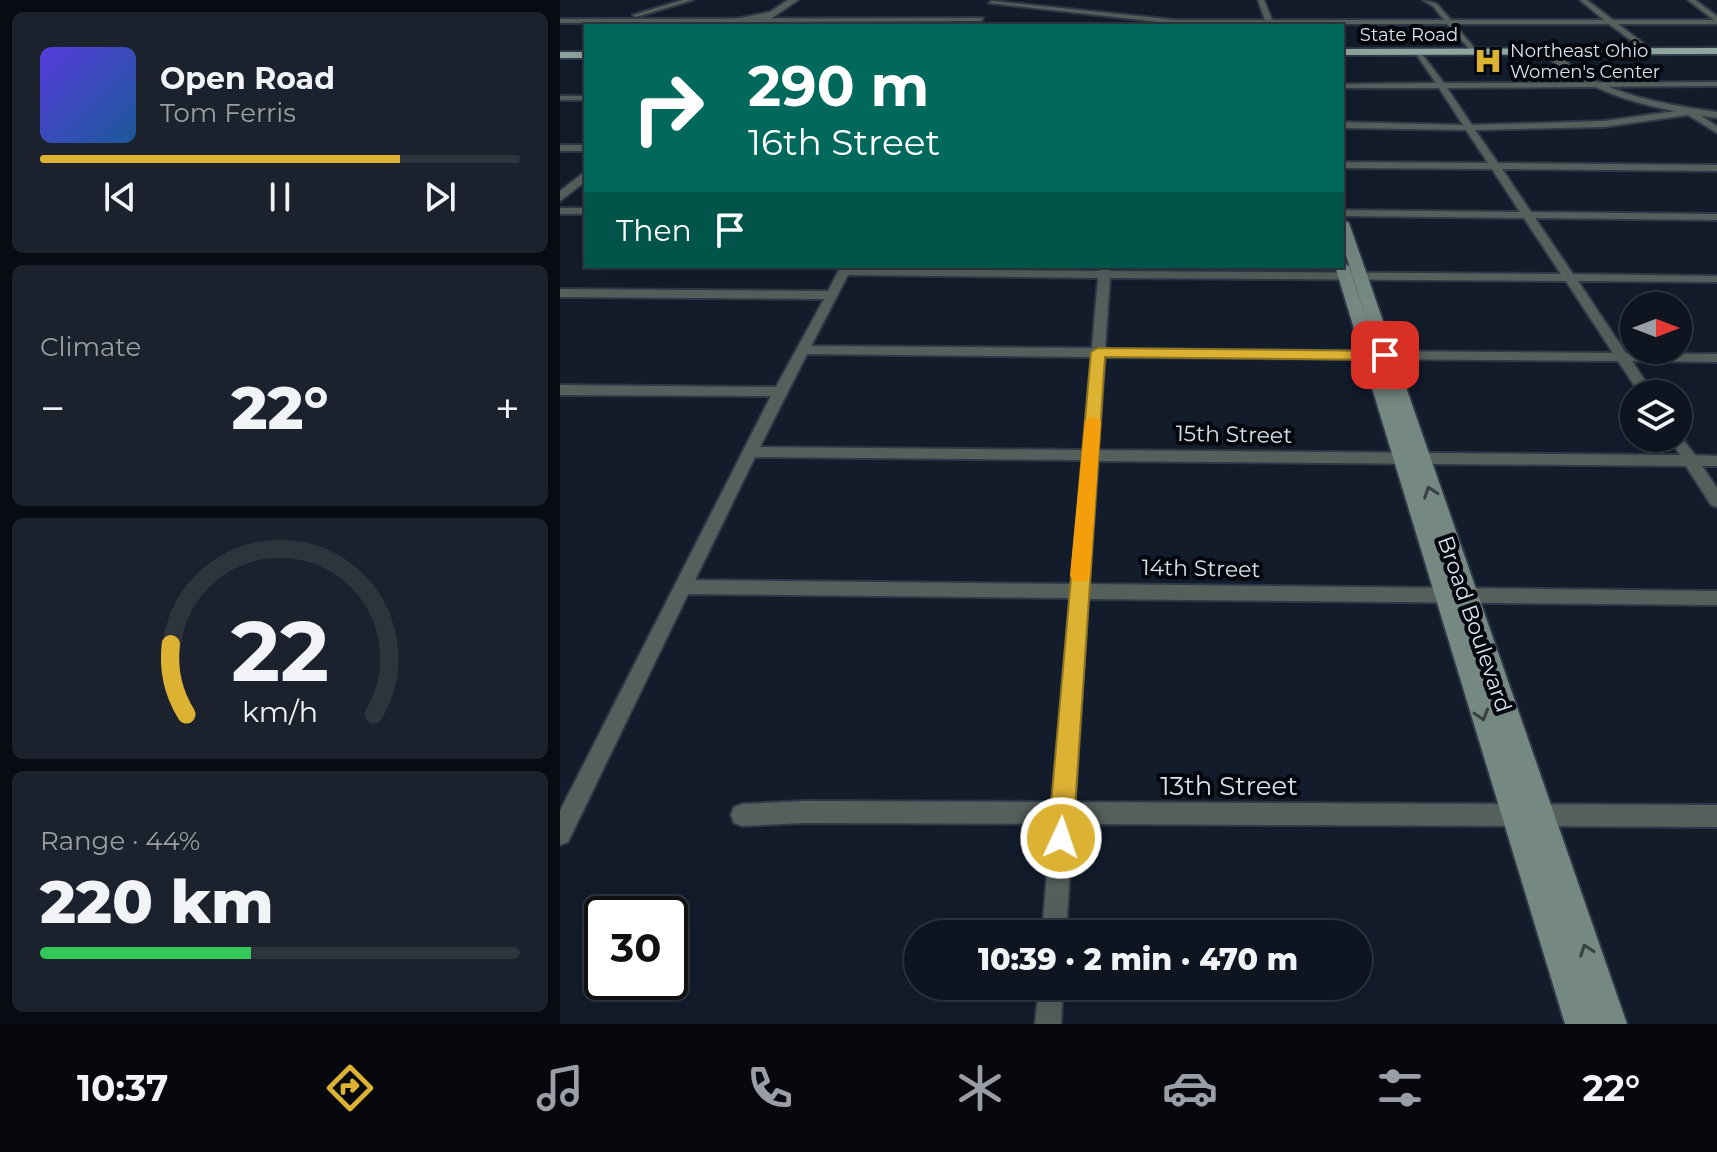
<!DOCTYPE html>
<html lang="en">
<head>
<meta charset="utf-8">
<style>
  body { margin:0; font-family:Montserrat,sans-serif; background:#1c222d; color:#f1f3f6; height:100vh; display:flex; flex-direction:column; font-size:30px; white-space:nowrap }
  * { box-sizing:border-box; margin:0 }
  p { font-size:26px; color:#9b9fa5 }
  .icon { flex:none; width:44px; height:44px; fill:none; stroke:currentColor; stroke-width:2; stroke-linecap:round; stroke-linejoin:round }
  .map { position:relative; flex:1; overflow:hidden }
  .panel { display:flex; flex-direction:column; gap:12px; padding:12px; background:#080c12; width:560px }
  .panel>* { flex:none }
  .hud { position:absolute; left:24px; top:24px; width:760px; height:244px; border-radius:0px; box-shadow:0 8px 32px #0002,0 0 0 2px #2e343e; background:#00695c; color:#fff; overflow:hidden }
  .needle { width:52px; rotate:90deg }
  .buttons { position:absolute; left:1060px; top:292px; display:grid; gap:16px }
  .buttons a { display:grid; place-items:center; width:72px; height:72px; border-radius:50%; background:#0e1520; box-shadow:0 8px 32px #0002,0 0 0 2px #2e343e; font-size:40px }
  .speed { position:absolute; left:24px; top:896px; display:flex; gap:16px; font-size:40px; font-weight:700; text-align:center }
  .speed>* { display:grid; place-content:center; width:104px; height:104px; border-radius:50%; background:#0e1520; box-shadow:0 8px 32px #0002,0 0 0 2px #2e343e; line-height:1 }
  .speed .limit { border:4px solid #111; border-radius:12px; background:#fff; color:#111 }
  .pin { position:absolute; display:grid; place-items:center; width:68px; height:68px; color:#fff; margin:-34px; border-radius:16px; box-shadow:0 4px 12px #0006 }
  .me { position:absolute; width:88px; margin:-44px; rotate:3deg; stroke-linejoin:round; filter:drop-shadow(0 0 6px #0008) }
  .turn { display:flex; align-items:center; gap:28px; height:168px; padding:0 32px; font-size:36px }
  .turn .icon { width:104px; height:104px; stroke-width:2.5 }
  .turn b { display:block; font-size:56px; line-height:68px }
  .then { display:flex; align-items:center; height:76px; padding:0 32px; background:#0003; gap:16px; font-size:30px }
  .big { font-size:60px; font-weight:800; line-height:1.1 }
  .panel .tile { flex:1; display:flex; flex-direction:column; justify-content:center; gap:12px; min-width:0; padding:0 28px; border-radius:12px; background:#1c222d }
  .panel .dial { align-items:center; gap:0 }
  .dial svg { height:208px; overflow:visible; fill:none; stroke:#2e343e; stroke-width:7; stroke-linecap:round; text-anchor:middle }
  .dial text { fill:#f1f3f6; stroke:none }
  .song { display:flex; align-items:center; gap:24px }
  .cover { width:96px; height:96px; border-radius:12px; background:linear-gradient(135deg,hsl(250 70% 55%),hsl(210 70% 35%)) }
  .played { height:8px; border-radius:4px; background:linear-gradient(90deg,#dcb233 75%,#2e343e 75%) }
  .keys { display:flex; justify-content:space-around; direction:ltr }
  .heat { display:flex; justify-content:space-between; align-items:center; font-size:44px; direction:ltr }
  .charge { height:12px; border-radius:6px; background:linear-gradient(90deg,#34c759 44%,#2e343e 0) }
  .trip { position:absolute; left:344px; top:920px; width:468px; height:80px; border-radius:40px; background:#0e1520; box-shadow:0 8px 32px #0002,0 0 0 2px #2e343e; font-weight:800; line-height:80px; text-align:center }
  .tab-bar { display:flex; height:128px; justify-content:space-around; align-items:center; background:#06080d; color:#9b9fa5 }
  .tab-bar .icon { width:56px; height:56px }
  .tab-bar .on { color:#dcb233 }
  .tab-bar b { font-size:36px; color:#f1f3f6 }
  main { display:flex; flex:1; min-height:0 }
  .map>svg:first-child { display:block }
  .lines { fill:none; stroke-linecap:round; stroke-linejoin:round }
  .minor-casing { stroke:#2e3846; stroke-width:4 }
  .tertiary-casing { stroke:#2e3846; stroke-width:4 }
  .secondary-casing { stroke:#2e3846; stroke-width:4 }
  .primary-casing { stroke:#2e3846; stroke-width:4 }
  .minor { fill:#55605d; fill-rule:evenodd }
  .tertiary { fill:#55605d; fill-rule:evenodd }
  .secondary { fill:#768882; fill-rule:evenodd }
  .primary { fill:#8fa69f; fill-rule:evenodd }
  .oneway { stroke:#374142 }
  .route { fill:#dcb233; stroke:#8f7421; stroke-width:2 }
  .slow { fill:#f59e0b }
  .labels { text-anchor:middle; stroke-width:8; stroke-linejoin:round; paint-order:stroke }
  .far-street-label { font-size:18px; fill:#dae1eb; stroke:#04070d }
  .far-poi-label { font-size:18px; fill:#dae1eb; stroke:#04070d; text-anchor:start }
  .street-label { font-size:22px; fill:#dae1eb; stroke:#04070d }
  .near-street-label { font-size:26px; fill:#dae1eb; stroke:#04070d }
</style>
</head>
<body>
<main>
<section class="panel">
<div class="tile">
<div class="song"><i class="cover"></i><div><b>Open Road</b><p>Tom Ferris</p></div></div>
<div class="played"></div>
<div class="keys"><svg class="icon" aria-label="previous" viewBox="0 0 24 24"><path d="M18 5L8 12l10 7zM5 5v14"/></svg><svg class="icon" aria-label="pause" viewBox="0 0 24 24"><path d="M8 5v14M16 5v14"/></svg><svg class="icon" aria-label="next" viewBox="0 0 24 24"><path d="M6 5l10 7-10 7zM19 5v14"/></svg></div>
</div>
<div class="tile"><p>Climate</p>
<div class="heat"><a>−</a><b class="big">22°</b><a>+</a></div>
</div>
<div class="tile dial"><svg viewBox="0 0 100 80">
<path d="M14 69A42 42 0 1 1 86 69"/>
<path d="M14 69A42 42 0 0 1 8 42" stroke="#dcb233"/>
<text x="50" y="56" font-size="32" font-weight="700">22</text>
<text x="50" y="72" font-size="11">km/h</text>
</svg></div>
<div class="tile"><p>Range · 44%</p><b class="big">220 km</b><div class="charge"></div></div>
</section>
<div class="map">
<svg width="1157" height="1024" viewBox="0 0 1157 1024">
  <rect width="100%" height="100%" fill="#121c2b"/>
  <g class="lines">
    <defs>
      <path id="minor" d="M123,0H133L76,17L73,15Z
        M698,0H704L712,20H884L873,6L863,0L877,4L891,20H1044L1020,0H1027L1053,20H1154L1128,0H1135L1157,16V24H1058L1091,49L1088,53L1049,24H894L917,51L913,53L887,24H617L429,3L432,1L617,20H705Z
        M423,18L421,21L0,23V19Z
        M858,49L884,83L1157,82V86L887,88L912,125L1044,121L1130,109L1157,126V133L1128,115L1044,127L915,130L938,163L1157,165V171L942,169L971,212L1157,214V220L975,218L1013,274L1157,276V282L1018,281L1066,353L1157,354V362L1072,361L1094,394H1080L1058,361L545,357L538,450L1120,455L1109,438H1118V433L1135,455L1157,456V466H1142L1157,488V507L1151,505L1126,466L538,461L529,584L1157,591V605L528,599L515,802L1157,805V827L513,824L506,934H482L491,824L244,823L182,826L174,823L171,815L174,807L182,804L244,801L493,802L511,598L128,594L8,842L0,845V811L211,396L0,395V385L216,387L264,299L0,297V289L268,291L281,266H293L291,269L539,271V266H551L550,271L1001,274L964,218L782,216V210L960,212L932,169L782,168V162L928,163L906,130L782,128V122L903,125L879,88H782V84L876,83L854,51ZM288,275L538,278L532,348L251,346ZM550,278L1006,281L1053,353L545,349ZM247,354L532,357L524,450L200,447ZM195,457L523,460L512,584L135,580Z
        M0,96H26V100H0Z
        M0,145H26V151H0Z
        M0,208H26V214H0Z
        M479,986H503L501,1024H475Z"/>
      <path id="tertiary" d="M228,0H238L200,26H190L201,18L174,23L170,20L210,12Z
        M982,49C993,49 1021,74 1035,81C1073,99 1115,106 1157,112V118C1093,109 1032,96 982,53Z
        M26,171V181L0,201V191Z"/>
      <path id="secondary" d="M782,219L789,223L1067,1024H1005L775,266H782V262L789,266L810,330L782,243Z"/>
      <path id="primary" d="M1157,48V54L782,55V49Z
        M0,52H26V58H0Z"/>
    </defs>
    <use href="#minor" class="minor-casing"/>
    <use href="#tertiary" class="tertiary-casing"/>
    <use href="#secondary" class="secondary-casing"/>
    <use href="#primary" class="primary-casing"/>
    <use href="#minor" class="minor"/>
    <use href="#tertiary" class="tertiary"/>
    <use href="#secondary" class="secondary"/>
    <use href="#primary" class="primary"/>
  </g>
  <defs><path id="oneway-chevron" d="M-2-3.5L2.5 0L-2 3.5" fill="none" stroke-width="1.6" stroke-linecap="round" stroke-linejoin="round" transform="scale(2)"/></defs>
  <g class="oneway">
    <use href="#oneway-chevron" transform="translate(870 492) rotate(-109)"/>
    <use href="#oneway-chevron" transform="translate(922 715) rotate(73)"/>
    <use href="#oneway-chevron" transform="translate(1026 950) rotate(-109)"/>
  </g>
  <path class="route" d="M538,348L825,351L833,355L825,360L545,357L513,838L510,846L501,850L492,846L488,838L531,352Z"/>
  <path class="slow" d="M533,416L541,421L530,575L527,581H513L510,575L525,421Z"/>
  <defs>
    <symbol id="hospital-bare" viewBox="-9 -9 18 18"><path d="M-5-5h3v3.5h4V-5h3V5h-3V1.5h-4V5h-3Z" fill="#dcb233" stroke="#04070d" stroke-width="2.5" paint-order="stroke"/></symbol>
  </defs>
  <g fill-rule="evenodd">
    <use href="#hospital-bare" x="908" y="41" width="40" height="40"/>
  </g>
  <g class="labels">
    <g class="far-street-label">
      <text x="849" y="41">State Road</text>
    </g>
    <g class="far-poi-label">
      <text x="950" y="57">Northeast Ohio<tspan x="950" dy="21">Women's Center</tspan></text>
    </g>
    <g class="street-label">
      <text transform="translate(674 434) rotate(1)" y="8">15th Street</text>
      <text transform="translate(641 568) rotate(1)" y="8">14th Street</text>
      <text transform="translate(915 624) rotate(71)" y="8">Broad Boulevard</text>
    </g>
    <g class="near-street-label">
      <text x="669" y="795">13th Street</text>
    </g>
  </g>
</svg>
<div class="buttons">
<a><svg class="needle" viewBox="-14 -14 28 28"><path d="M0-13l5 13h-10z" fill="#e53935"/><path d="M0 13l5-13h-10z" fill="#9b9fa5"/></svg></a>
<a><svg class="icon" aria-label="layers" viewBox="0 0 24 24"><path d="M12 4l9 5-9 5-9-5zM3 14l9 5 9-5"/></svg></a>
</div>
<div class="speed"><div class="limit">30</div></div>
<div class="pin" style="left:825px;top:355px;background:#d93025"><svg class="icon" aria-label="arrive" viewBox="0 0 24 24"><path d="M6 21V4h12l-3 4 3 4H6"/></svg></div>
<svg class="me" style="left:501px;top:838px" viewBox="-20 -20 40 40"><circle r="17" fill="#dcb233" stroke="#fff" stroke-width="3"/><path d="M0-11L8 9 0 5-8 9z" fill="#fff"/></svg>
<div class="trip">10:39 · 2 min · 470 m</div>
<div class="hud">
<div class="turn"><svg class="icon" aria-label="right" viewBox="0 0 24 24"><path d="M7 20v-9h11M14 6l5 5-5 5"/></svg><div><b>290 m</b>16th Street</div></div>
<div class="then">Then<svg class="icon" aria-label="arrive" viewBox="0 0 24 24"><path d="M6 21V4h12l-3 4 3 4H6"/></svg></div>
</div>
</div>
</main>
<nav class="tab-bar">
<b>10:37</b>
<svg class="icon on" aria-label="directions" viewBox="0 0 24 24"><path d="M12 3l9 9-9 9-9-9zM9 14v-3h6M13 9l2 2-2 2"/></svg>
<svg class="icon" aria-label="music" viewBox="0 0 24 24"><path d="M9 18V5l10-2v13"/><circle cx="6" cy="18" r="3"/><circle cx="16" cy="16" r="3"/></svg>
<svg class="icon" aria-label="phone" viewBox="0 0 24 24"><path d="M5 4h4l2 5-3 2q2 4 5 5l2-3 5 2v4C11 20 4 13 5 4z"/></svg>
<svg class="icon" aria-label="climate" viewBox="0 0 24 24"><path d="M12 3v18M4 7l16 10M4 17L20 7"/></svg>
<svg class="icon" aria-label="car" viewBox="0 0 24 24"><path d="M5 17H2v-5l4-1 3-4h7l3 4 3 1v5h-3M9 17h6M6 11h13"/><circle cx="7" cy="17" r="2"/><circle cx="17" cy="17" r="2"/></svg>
<svg class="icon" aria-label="filters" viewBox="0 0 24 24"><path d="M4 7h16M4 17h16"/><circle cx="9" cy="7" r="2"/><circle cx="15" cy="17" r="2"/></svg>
<b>22°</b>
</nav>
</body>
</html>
